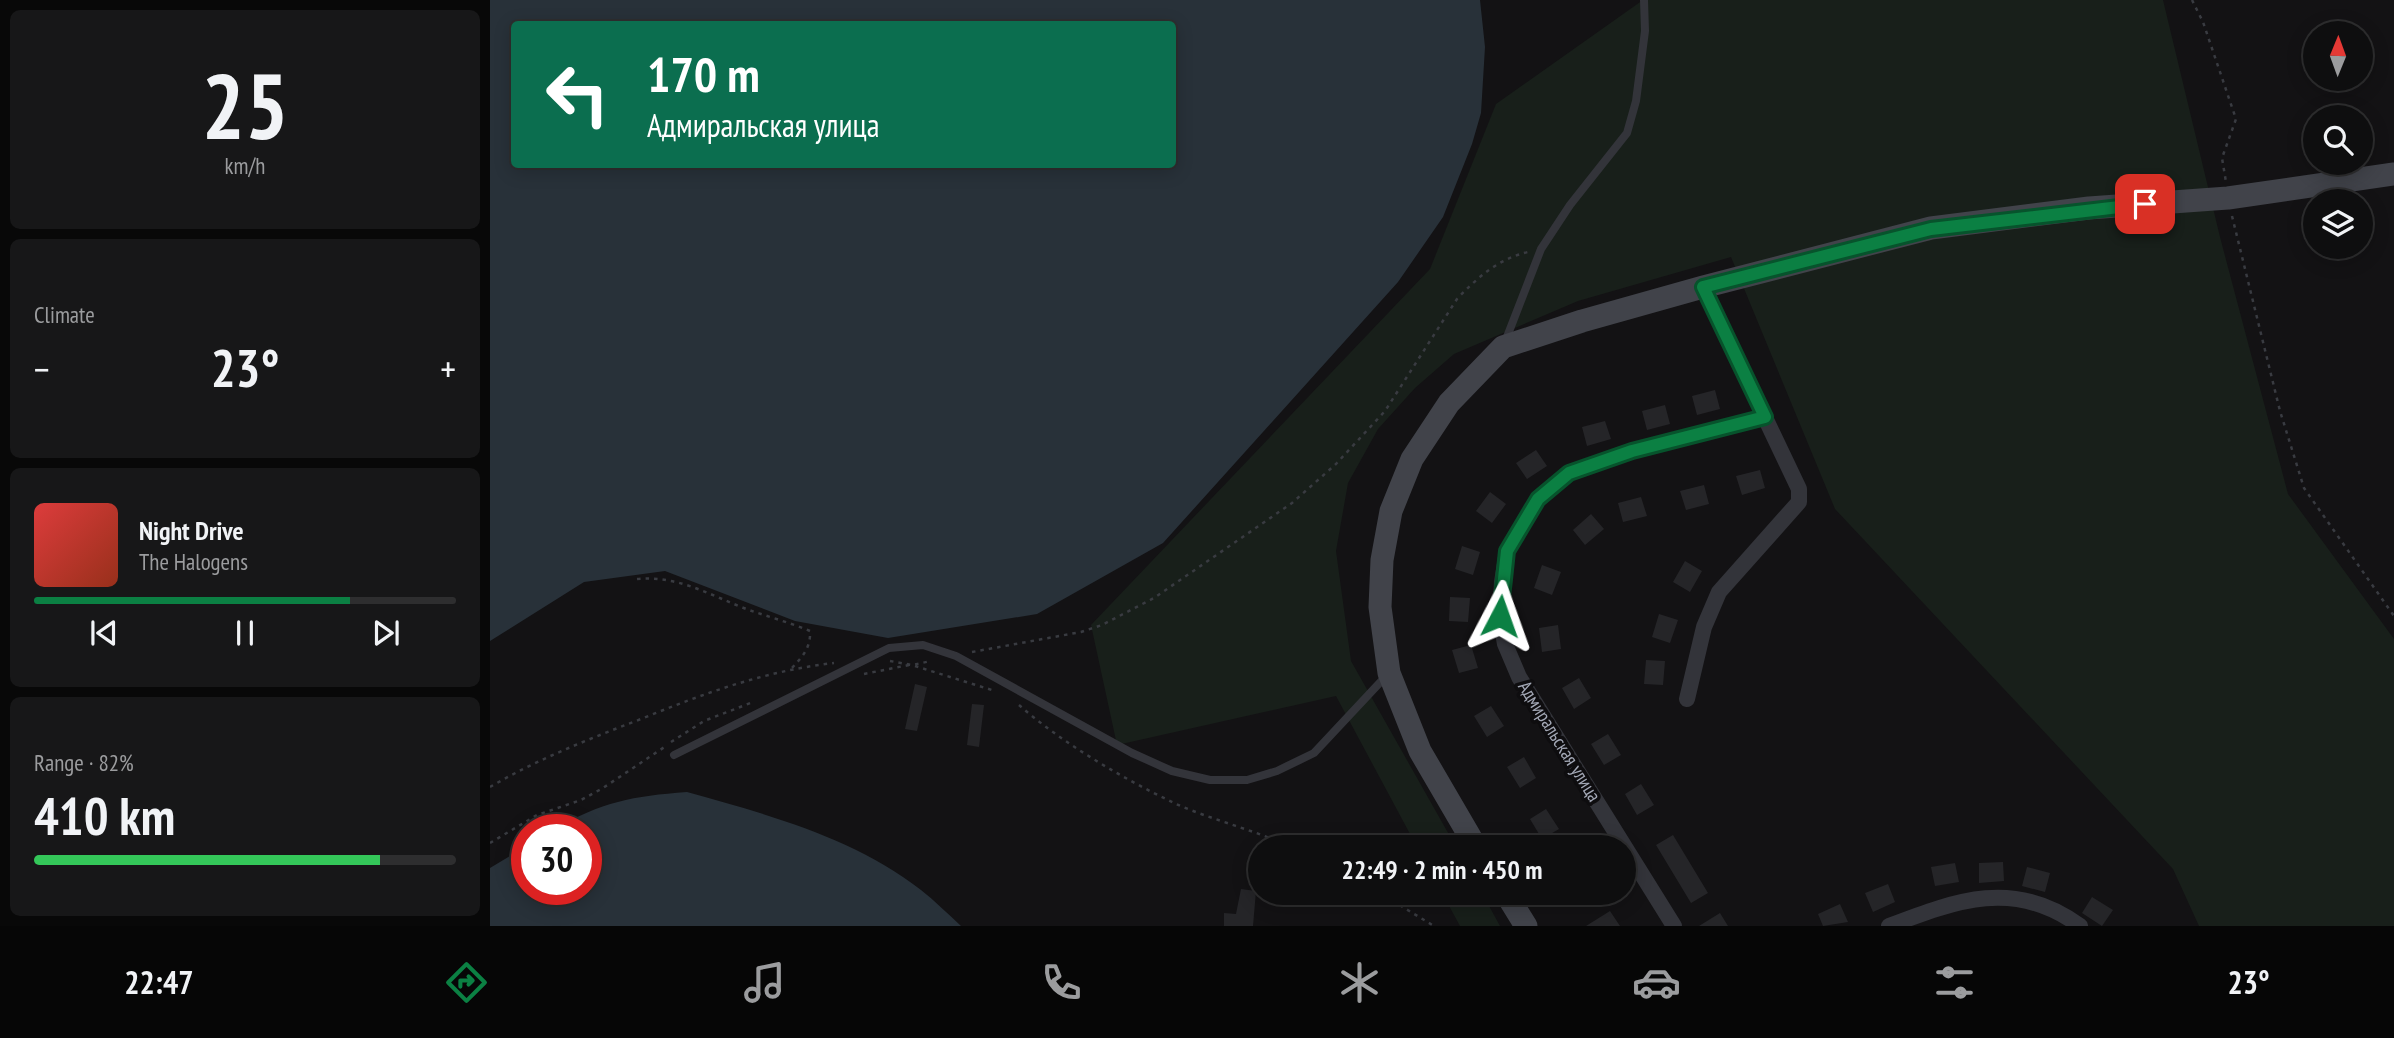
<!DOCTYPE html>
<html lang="en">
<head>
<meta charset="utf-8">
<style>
  body { margin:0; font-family:"PT Sans Narrow",sans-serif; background:#171718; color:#f1f3f6; height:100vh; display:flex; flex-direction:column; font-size:26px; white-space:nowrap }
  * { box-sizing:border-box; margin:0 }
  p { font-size:23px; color:#9b9c9e }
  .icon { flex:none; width:38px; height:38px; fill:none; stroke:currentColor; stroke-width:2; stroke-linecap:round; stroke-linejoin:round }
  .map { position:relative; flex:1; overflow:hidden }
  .panel { display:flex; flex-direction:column; gap:10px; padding:10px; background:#080808; width:490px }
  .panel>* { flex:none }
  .top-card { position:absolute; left:21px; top:21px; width:665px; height:147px; border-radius:7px; box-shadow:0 4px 18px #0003,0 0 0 2px #2e2e2f; background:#0b6e4f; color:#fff; overflow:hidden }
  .needle { width:46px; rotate:1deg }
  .controls { position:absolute; left:1813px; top:21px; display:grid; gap:14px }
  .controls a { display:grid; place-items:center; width:70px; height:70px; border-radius:50%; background:#0e0e0f; box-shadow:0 4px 18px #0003,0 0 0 2px #2e2e2f; font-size:35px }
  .speed { position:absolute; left:21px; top:814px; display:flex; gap:14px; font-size:35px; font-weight:700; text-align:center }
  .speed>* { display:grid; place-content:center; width:91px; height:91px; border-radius:50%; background:#0e0e0f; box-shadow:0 4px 18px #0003,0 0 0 2px #2e2e2f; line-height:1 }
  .speed .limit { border:10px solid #d22; background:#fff; color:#111 }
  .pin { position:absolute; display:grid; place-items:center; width:60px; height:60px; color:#fff; margin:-30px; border-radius:14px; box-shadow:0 4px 10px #0006 }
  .me { position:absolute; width:77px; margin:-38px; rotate:4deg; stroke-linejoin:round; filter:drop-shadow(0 0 5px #0008) }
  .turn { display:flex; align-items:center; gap:24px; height:147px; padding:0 21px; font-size:32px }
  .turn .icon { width:91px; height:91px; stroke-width:2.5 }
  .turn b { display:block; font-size:49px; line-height:60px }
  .big { font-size:52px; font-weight:700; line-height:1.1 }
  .panel .tile { flex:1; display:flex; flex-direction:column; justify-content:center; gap:10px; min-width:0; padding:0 24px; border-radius:10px; background:#171718 }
  .panel .dial { align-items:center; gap:0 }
  .dial b { font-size:91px; line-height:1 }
  .song { display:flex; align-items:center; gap:21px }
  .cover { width:84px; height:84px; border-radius:10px; background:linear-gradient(135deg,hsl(0 70% 55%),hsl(10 70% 35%)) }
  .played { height:7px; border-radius:4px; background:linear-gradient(90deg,#0b8043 75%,#2e2e2f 75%) }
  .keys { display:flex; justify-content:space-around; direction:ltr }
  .heat { display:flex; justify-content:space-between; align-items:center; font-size:38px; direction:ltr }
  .charge { height:10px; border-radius:5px; background:linear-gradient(90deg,#34c759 82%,#2e2e2f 0) }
  .trip { position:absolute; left:758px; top:835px; width:388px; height:70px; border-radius:35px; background:#0e0e0f; box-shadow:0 4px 18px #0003,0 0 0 2px #2e2e2f; font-weight:700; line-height:70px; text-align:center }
  .menu { display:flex; height:112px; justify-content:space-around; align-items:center; background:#060606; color:#9b9c9e }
  .menu .icon { width:49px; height:49px }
  .menu .current { color:#0b8043 }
  .menu b { font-size:32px; color:#f1f3f6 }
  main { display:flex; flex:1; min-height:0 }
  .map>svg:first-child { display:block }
  .green { fill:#181f1a }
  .water { fill:#283139; fill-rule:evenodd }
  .building { fill:#252528 }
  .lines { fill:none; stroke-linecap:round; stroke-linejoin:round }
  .path { stroke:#393b41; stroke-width:2.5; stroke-dasharray:3.5 5; stroke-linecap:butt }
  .lane { stroke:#33343a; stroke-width:8 }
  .street { stroke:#33343a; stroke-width:16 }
  .secondary { stroke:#41434a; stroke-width:23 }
  .route-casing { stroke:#07532c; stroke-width:18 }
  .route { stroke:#0b8043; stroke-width:12 }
  .labels { text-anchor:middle; stroke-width:7; stroke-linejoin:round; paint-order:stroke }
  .street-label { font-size:19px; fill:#a3a8b6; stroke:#0e0d0f }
</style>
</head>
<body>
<main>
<section class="panel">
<div class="tile dial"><b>25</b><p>km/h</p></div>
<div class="tile"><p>Climate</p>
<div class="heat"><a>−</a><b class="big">23°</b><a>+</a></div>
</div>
<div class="tile">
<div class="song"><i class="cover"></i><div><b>Night Drive</b><p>The Halogens</p></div></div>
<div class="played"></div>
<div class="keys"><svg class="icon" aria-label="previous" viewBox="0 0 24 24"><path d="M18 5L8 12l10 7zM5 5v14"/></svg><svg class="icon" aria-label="pause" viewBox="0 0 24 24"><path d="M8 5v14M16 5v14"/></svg><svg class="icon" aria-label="next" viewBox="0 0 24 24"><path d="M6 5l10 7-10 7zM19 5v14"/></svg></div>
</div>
<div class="tile"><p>Range · 82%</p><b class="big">410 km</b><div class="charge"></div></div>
</section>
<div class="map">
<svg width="1904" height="926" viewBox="0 0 1904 926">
  <rect width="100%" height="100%" fill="#131214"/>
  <path class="green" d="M1153,0H1673L1730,237L1798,494L1904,639V926H1709L1683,869L1345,509L1241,257L1088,301L964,354L925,388L888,429L858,483L846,551L861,661L966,847H927L846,696L627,745L601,625L940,269L1006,104Z
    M952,893H992L1010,926H970Z"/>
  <path class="water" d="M0,0H990L995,47L991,113L982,144L953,217L908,282L673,543L547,614L398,638L305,621L175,571L94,582L0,641ZM24,24H682V164H24Z
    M197,792C276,814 365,838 431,890C445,901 458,914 471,926H0V868L37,846V889H96V830L65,829C111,802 143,796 197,792Z"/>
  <path class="building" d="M1225,390L1230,409L1207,415L1202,396Z
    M1175,405L1180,424L1157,430L1152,411Z
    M1115,421L1121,439L1097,446L1092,427Z
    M1046,450L1057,466L1037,479L1026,463Z
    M1270,470L1275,488L1252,495L1246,476Z
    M1214,485L1219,504L1196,510L1190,491Z
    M1000,492L1016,504L1002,523L986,511Z
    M1151,497L1157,516L1133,522L1128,503Z
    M1101,514L1114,529L1095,545L1083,530Z
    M972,546L990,552L983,575L965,569Z
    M1195,561L1212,571L1200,592L1183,582Z
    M1052,565L1071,572L1062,595L1044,588Z
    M960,597L980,598L978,622L959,621Z
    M1169,614L1188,620L1180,643L1162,637Z
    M1068,625L1071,649L1052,652L1049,628Z
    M981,645L988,668L969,673L962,650Z
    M1156,660L1175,661L1173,685L1154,684Z
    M1089,678L1101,698L1084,709L1072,688Z
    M425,684L437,687L427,731L415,729Z
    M482,704L494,705L489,747L477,745Z
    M1001,706L1014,726L997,737L984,716Z
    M1118,734L1131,755L1114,765L1101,744Z
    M1034,757L1046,778L1030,788L1017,767Z
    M1151,784L1164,805L1147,815L1135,794Z
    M1056,809L1069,829L1052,839L1040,819Z
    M1183,835L1218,893L1201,903L1166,845Z
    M1513,862L1514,881L1489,883V863Z
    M1465,863L1469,882L1445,886L1441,867Z
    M1537,867L1560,873L1555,892L1532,886Z
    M1398,884L1405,902L1383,912L1375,893Z
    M751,889L766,891L763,926H734V913L746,914Z
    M1602,897L1623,910L1612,926L1592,913Z
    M1350,904L1358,922L1333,926L1328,914Z
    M1120,911L1130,926H1096Z
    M1230,913L1238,926H1209Z"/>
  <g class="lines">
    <path class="path" d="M1702,0L1713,22L1746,119L1732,158L1736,182
      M1742,216L1790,411L1814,488L1904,616
      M147,579C189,575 221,596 259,610C279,617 301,623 320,631C321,648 312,657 301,669
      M482,652L591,632L612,625L664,598L802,503L846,464L895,411L967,299C988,277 1008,259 1038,252
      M400,661L422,665L441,661
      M425,666L505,691
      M374,674L419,665
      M529,705C572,743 632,778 684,803C721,820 763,829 800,847
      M181,742L214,721L263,702
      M0,787C48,759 99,739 151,719C215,693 275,671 344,663
      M0,843L47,815L91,800L113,788L176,746
      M888,892L944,926"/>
    <path class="lane" d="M1015,342L1051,249L1080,205L1137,133L1146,101L1155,31L1154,0
      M184,755L399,648L433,645L466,656L642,753L682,771L720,780H757L787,771L824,753L897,675"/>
    <path class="street" d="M1197,699L1214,627L1229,592L1309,502V489L1213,287
      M1184,926L1029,677L1015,644L1010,616L1012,582L1017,551L1048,499L1079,473L1141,451L1275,417
      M1399,926C1467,900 1525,878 1590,926"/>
    <path class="secondary" d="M986,847L930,751L899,673L890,607L892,560L901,511L922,459L959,403L1013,347L1092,321L1213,287L1441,228L1599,208L1738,198L1904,174
      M1015,892L1036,926"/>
  </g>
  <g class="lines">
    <defs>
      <path id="route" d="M1010,616L1017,551L1048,499L1079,473L1142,451L1275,417L1213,287L1441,229L1655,204"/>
    </defs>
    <use href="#route" class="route-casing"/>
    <use href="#route" class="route"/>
  </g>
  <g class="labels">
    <g class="street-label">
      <text transform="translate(1070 741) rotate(58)" y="7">Адмиральская улица</text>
    </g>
  </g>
</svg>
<div class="controls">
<a><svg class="needle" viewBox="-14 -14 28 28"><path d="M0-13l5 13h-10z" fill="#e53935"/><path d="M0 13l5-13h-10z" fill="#9b9c9e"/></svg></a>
<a><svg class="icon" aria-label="search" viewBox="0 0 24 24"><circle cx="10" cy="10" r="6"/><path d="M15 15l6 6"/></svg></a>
<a><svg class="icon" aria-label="layers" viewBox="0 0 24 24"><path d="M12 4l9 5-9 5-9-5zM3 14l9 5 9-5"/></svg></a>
</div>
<div class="speed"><div class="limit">30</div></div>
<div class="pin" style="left:1655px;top:204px;background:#d93025"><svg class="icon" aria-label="arrive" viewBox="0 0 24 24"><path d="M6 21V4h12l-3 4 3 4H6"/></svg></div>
<svg class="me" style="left:1010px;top:616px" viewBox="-20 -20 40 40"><path d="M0-17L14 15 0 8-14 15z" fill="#0b8043" stroke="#fff" stroke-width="4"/></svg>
<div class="trip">22:49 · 2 min · 450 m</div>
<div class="top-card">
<div class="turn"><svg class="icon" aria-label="left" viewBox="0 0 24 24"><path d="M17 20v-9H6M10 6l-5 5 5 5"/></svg><div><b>170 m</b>Адмиральская улица</div></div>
</div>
</div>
</main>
<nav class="menu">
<b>22:47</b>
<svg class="icon current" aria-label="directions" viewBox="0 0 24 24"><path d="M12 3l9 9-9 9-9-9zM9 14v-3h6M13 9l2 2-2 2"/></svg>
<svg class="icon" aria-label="music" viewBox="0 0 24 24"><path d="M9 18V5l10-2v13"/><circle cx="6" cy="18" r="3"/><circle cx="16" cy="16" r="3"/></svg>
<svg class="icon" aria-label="phone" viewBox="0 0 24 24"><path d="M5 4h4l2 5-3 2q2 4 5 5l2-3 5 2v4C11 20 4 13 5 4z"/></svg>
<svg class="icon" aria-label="climate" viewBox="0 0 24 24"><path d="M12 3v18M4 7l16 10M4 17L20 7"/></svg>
<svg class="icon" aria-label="car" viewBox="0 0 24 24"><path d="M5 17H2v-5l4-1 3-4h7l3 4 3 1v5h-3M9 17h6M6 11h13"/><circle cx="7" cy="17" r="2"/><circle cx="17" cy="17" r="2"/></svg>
<svg class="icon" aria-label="filters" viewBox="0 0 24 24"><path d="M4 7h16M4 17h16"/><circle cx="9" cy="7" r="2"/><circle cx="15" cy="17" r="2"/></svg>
<b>23°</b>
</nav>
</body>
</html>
